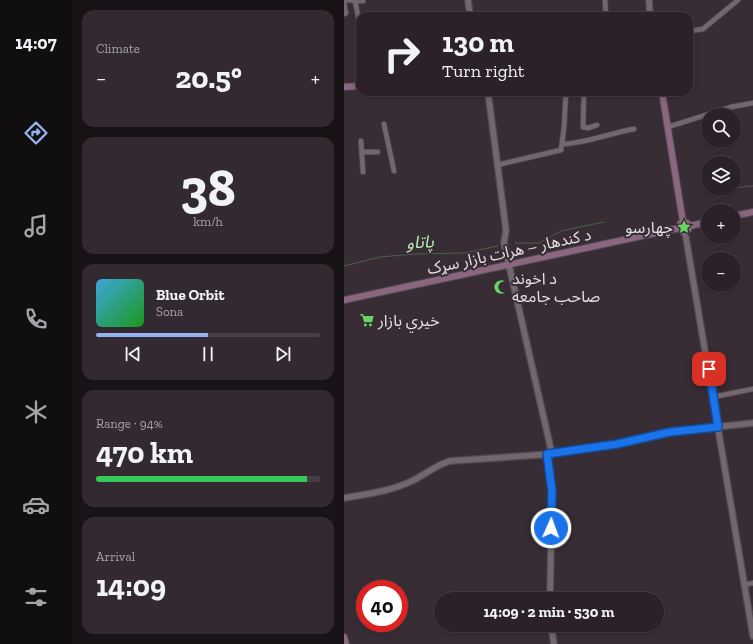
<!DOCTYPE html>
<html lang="en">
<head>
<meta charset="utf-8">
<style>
  body { margin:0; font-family:"Zilla Slab","Noto Sans Arabic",serif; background:#322a30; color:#f1f3f6; height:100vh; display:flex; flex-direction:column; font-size:15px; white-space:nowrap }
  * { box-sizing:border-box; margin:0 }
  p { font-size:13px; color:#a5a4a8 }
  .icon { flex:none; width:22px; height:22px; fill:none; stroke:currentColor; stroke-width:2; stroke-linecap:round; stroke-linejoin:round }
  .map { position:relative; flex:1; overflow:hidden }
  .details { display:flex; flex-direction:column; gap:10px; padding:10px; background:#171316; width:272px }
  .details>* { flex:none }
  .hud { position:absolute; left:12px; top:12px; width:337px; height:84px; border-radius:12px; box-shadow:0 2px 6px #0003,0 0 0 1px #463f45; background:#2a2228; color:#f1f3f6; overflow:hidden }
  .fabs { position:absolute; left:357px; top:108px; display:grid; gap:8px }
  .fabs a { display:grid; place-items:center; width:40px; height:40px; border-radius:50%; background:#2a2228; box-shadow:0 2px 6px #0003,0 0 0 1px #463f45; font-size:20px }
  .speed { position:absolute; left:12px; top:580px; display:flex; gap:8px; font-size:20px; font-weight:700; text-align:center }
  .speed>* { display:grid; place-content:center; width:52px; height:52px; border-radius:50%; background:#2a2228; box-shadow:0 2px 6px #0003,0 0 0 1px #463f45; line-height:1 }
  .speed .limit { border:6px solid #d22; background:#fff; color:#111 }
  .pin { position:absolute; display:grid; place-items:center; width:34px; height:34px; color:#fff; margin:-17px; border-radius:8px; box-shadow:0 2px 6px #0006 }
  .me { position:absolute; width:44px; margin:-22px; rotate:2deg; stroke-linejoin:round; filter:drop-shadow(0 0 3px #0008) }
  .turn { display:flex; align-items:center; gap:14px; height:84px; padding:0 20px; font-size:18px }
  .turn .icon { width:52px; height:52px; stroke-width:2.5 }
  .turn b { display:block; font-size:28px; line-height:34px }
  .big { font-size:30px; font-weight:700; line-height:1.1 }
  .details .card { flex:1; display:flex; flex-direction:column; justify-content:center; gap:6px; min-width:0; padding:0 14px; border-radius:12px; background:#322a30 }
  .details .dial { align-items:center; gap:0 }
  .dial b { font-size:52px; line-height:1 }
  .song { display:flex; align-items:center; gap:12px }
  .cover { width:48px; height:48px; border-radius:6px; background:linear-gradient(135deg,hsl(200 70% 55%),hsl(120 70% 35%)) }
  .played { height:4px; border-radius:2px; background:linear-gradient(90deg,#95b2f1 50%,#463f45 50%) }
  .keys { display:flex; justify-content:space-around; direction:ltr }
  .heat { display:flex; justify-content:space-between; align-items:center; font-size:22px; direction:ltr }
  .charge { height:6px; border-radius:3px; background:linear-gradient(90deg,#34c759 94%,#463f45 0) }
  .trip { position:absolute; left:90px; top:592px; width:230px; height:40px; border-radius:20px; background:#2a2228; box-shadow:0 2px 6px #0003,0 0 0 1px #463f45; font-weight:700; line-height:40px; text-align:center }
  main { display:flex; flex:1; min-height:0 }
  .dock { display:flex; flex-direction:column; width:72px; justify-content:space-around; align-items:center; background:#110e10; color:#a5a4a8 }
  .dock .icon { width:28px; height:28px }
  .dock .active { color:#95b2f1 }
  .dock b { font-size:18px; color:#f1f3f6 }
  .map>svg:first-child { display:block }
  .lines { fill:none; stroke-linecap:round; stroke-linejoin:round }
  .stream { stroke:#496148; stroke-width:1 }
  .minor-casing { stroke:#534950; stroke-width:6 }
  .tertiary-casing { stroke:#534950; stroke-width:8 }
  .secondary-casing { stroke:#534950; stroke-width:8 }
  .minor { stroke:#73676f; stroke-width:4.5 }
  .tertiary { stroke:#73676f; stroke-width:5.5 }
  .secondary { stroke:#8a6680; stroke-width:6 }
  .route-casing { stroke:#114b97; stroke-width:10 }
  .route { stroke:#1a73e8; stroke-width:7 }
  .labels { text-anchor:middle; stroke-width:4; stroke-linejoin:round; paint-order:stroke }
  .poi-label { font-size:16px; fill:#e6dee3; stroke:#382d35; text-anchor:start }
  .street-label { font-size:16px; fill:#e6dee3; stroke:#382d35 }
  .water-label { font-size:17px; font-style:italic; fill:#b6f1b2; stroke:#382d35 }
</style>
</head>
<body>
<main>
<nav class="dock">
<b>14:07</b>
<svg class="icon active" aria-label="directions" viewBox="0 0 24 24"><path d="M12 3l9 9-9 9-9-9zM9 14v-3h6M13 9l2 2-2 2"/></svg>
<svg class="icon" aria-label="music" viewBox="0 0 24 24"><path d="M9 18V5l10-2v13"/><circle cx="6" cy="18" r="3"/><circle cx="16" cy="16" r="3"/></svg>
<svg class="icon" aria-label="phone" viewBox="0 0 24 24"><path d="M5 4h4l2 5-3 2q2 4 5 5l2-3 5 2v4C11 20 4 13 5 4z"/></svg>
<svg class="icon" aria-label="climate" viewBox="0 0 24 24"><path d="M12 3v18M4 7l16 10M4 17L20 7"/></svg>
<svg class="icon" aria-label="car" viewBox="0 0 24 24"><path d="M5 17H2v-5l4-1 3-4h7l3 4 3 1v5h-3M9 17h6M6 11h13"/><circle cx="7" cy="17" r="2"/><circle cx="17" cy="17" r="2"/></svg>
<svg class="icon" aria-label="filters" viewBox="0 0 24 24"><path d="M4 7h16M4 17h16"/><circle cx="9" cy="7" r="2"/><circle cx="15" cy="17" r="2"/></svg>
</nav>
<section class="details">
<div class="card"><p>Climate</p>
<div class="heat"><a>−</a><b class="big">20.5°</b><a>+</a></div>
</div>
<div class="card dial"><b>38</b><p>km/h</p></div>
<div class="card">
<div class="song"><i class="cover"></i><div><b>Blue Orbit</b><p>Sona</p></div></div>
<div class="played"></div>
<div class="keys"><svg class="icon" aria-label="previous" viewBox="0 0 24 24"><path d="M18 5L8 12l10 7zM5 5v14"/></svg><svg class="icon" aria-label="pause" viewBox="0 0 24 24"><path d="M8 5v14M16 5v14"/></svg><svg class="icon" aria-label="next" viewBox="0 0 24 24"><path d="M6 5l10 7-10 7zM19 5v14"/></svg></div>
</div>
<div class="card"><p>Range · 94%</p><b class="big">470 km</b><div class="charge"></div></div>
<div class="card"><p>Arrival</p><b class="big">14:09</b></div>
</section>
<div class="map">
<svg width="409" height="644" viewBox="0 0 409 644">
  <rect width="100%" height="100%" fill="#382d35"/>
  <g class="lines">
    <path class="stream" d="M390,188L409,186
      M370,193L385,189
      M171,243H195L217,231L260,222
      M0,266L36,257L71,254L120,253L154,246"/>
    <defs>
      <path id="minor" d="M0,0L19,1
        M261,0L262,16
        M11,1L16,25
        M0,4L2,13L0,14
        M345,31L359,29L394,0
        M240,92L239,127L244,128L253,125
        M144,93L165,92
        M40,124L50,171
        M324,127L387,107L409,103
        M17,141L19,172
        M219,144C243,143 266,133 290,129
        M18,152H34
        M153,165L217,150L220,128L222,92
        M369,397L409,389
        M400,585L409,583"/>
      <path id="tertiary" d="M124,0L126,16
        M305,0L306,16
        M144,92L162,230L160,243L208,454
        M341,232L409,636
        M203,454L208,491L206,599
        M0,498C24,494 48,491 70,480C82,474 92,465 106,461L208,454L273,444L326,432L409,423
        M207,625L210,644"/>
      <path id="secondary" d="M0,87L16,86
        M318,92L339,222
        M390,216L409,212
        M335 227a5 5 0 1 1 10 0a5 5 0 1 1-10 0Z
        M345,226L364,222
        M0,300L335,228
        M0,637L2,644"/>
    </defs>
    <use href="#minor" class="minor-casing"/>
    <use href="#tertiary" class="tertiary-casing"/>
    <use href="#secondary" class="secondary-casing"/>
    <use href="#minor" class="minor"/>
    <use href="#tertiary" class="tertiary"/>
    <use href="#secondary" class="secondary"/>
  </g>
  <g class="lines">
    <defs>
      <path id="route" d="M207,528L208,491L203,454L273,444L326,432L374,427L365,369"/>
    </defs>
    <use href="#route" class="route-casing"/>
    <use href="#route" class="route"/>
  </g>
  <defs>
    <symbol id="sight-bare" viewBox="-9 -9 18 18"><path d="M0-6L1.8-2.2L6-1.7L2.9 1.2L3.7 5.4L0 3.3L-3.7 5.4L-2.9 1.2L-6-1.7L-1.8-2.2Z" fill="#68d465" stroke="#382d35" stroke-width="2.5" paint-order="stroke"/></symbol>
    <symbol id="mosque-bare" viewBox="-9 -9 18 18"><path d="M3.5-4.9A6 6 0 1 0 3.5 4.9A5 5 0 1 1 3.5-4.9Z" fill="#68d465" stroke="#382d35" stroke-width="2.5" paint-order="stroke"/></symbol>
    <symbol id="supermarket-bare" viewBox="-9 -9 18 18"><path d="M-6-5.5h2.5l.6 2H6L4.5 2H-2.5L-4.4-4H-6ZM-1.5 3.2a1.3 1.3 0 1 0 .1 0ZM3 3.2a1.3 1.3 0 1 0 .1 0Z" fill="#68d465" stroke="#382d35" stroke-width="2.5" paint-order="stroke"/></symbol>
  </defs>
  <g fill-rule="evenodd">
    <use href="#sight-bare" x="330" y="217" width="20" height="20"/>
    <use href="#mosque-bare" x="147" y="277" width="20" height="20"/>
    <use href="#supermarket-bare" x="13" y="310" width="20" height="20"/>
  </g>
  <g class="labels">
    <g class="poi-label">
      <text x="329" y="233" text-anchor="end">چهارسو</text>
      <text x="168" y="284">د اخوند<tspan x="168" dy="18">صاحب جامعه</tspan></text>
      <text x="34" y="326">خیري بازار</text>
    </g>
    <g class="street-label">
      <text transform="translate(165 251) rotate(-12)" y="6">د کندهار – هرات بازار سړک</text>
    </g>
    <g class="water-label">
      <text transform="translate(76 242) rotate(-3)" y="6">پاتاو</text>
    </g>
  </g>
</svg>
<div class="fabs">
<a><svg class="icon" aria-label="search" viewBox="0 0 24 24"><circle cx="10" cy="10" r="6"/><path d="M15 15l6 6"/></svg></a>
<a><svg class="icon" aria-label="layers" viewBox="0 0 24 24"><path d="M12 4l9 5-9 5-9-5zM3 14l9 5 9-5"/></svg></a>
<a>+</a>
<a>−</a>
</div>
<div class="speed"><div class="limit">40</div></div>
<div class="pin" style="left:365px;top:369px;background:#d93025"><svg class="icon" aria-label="arrive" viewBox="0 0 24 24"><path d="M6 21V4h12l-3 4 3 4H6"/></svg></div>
<svg class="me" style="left:207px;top:528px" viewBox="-20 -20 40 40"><circle r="17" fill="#1a73e8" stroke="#fff" stroke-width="3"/><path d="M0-11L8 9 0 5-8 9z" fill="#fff"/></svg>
<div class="trip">14:09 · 2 min · 530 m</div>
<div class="hud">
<div class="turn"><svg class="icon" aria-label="right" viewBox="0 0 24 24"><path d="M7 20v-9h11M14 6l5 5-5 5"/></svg><div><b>130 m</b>Turn right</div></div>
</div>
</div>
</main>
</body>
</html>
